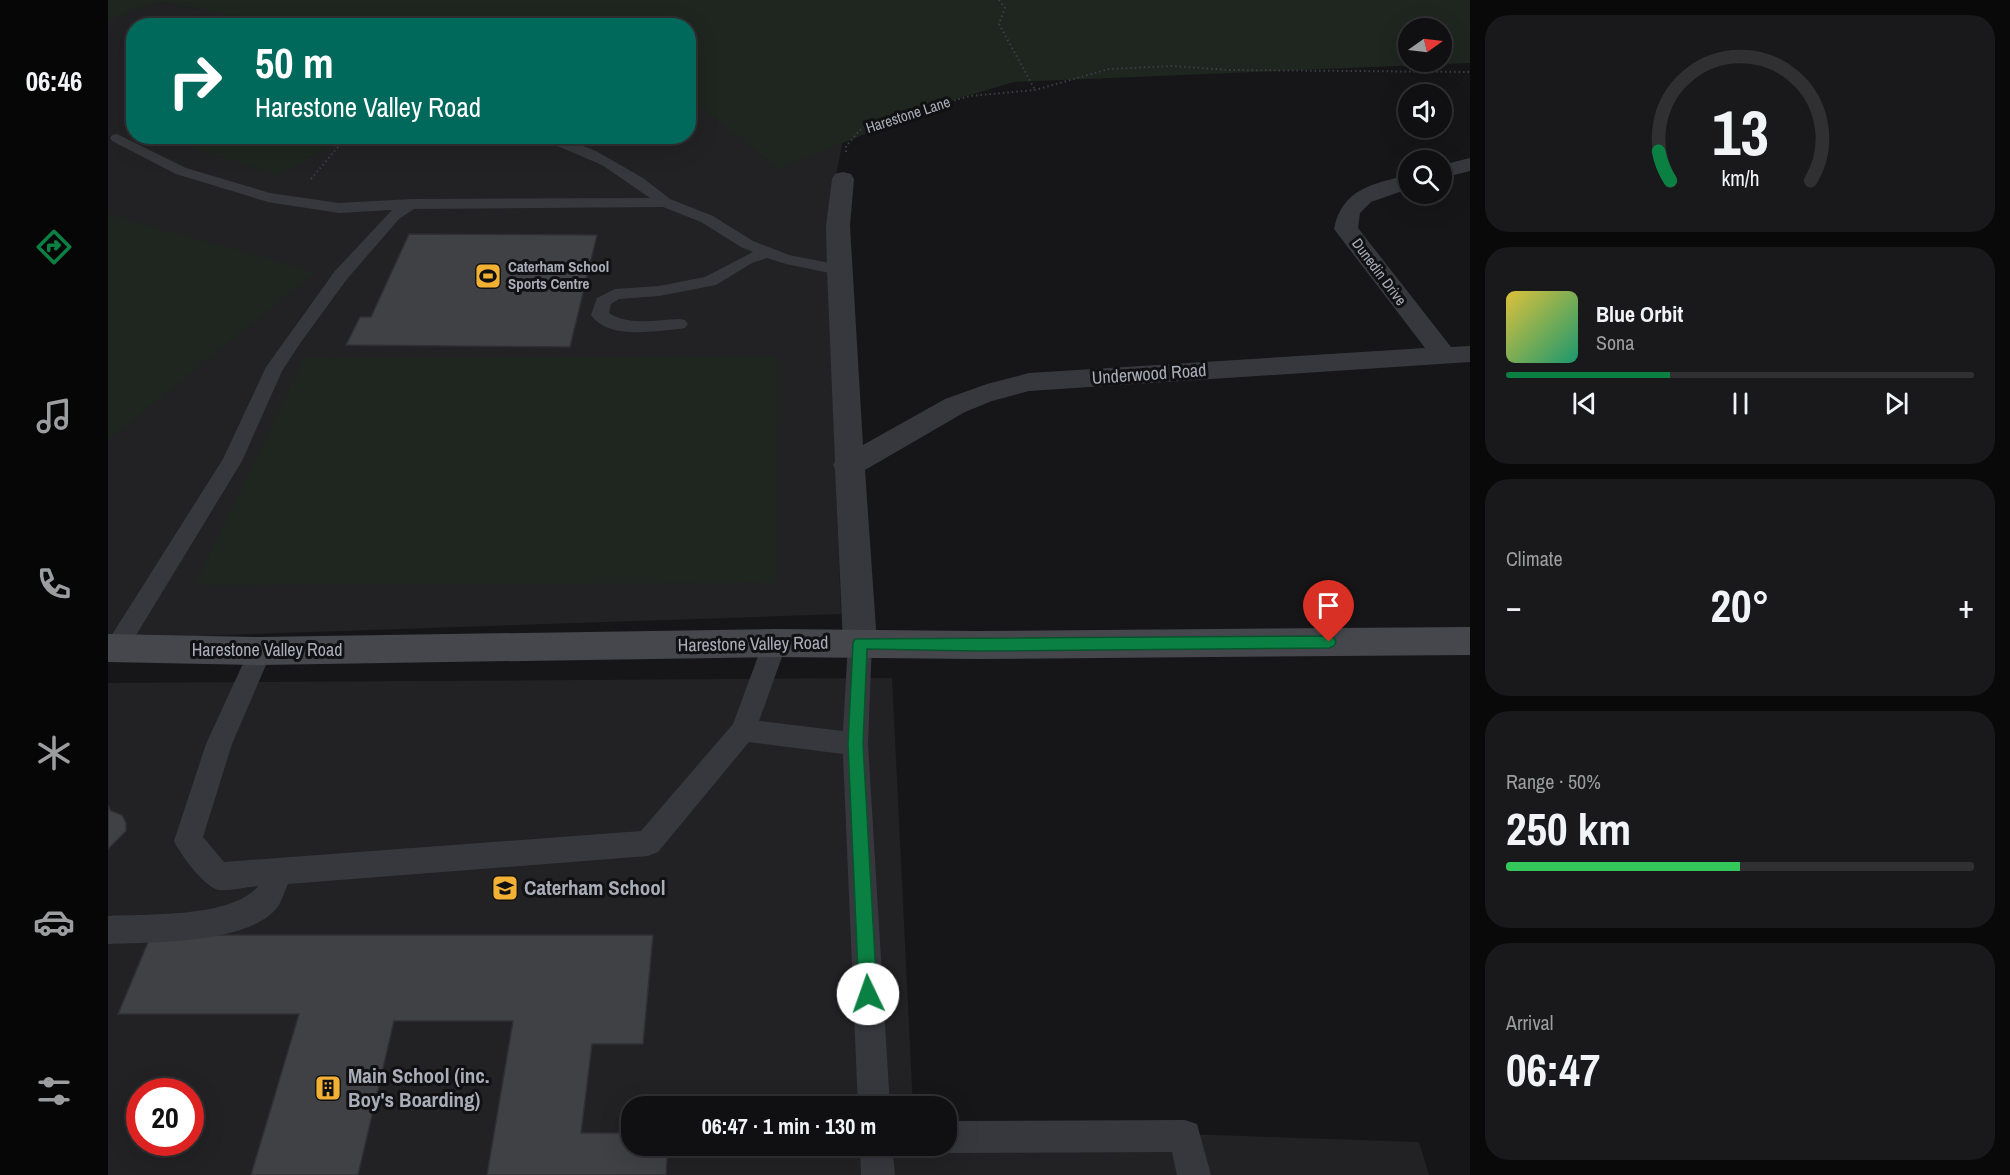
<!DOCTYPE html>
<html lang="en">
<head>
<meta charset="utf-8">
<style>
  body { margin:0; font-family:"Archivo Narrow",sans-serif; background:#19191b; color:#f1f3f6; height:100vh; display:flex; flex-direction:column; font-size:22px; white-space:nowrap }
  * { box-sizing:border-box; margin:0 }
  p { font-size:20px; color:#9c9d9f }
  .icon { flex:none; width:33px; height:33px; fill:none; stroke:currentColor; stroke-width:2; stroke-linecap:round; stroke-linejoin:round }
  .map { position:relative; flex:1; overflow:hidden }
  .panel { display:flex; flex-direction:column; gap:15px; padding:15px; background:#09090a; width:540px }
  .panel>* { flex:none }
  .guide { position:absolute; left:18px; top:18px; width:570px; height:126px; border-radius:24px; box-shadow:0 6px 24px #0002,0 0 0 2px #303032; background:#00695c; color:#fff; overflow:hidden }
  .needle { width:39px; rotate:76deg }
  .tools { position:absolute; left:1290px; top:18px; display:grid; gap:12px }
  .tools a { display:grid; place-items:center; width:54px; height:54px; border-radius:50%; background:#101012; box-shadow:0 6px 24px #0002,0 0 0 2px #303032; font-size:30px }
  .speed { position:absolute; left:18px; top:1078px; display:flex; gap:12px; font-size:30px; font-weight:700; text-align:center }
  .speed>* { display:grid; place-content:center; width:78px; height:78px; border-radius:50%; background:#101012; box-shadow:0 6px 24px #0002,0 0 0 2px #303032; line-height:1 }
  .speed .limit { border:9px solid #d22; background:#fff; color:#111 }
  .pin { position:absolute; display:grid; place-items:center; width:51px; height:51px; color:#fff; margin:-62px -26px; border-radius:50% 50% 50% 0; rotate:-45deg; box-shadow:0 0 6px #0007 }
  .pin .icon { rotate:45deg }
  .me { position:absolute; width:66px; margin:-33px; rotate:357deg; stroke-linejoin:round; filter:drop-shadow(0 0 4px #0008) }
  .turn { display:flex; align-items:center; gap:21px; height:126px; padding:0 30px; font-size:27px }
  .turn .icon { width:78px; height:78px; stroke-width:2.5 }
  .turn b { display:block; font-size:42px; line-height:51px }
  .big { font-size:45px; font-weight:700; line-height:1.1 }
  .panel .widget { flex:1; display:flex; flex-direction:column; justify-content:center; gap:9px; min-width:0; padding:0 21px; border-radius:24px; background:#19191b }
  .panel .dial { align-items:center; gap:0 }
  .dial svg { height:156px; overflow:visible; fill:none; stroke:#303032; stroke-width:7; stroke-linecap:round; text-anchor:middle }
  .dial text { fill:#f1f3f6; stroke:none }
  .song { display:flex; align-items:center; gap:18px }
  .cover { width:72px; height:72px; border-radius:9px; background:linear-gradient(135deg,hsl(50 70% 55%),hsl(160 70% 35%)) }
  .played { height:6px; border-radius:3px; background:linear-gradient(90deg,#0b8043 35%,#303032 35%) }
  .keys { display:flex; justify-content:space-around; direction:ltr }
  .heat { display:flex; justify-content:space-between; align-items:center; font-size:33px; direction:ltr }
  .charge { height:9px; border-radius:4px; background:linear-gradient(90deg,#34c759 50%,#303032 0) }
  .trip { position:absolute; left:513px; top:1096px; width:336px; height:60px; border-radius:24px; background:#101012; box-shadow:0 6px 24px #0002,0 0 0 2px #303032; font-weight:700; line-height:60px; text-align:center }
  main { display:flex; flex:1; min-height:0 }
  .tab-bar { display:flex; flex-direction:column; width:108px; justify-content:space-around; align-items:center; background:#060607; color:#9c9d9f }
  .tab-bar .icon { width:42px; height:42px }
  .tab-bar .selected { color:#0b8043 }
  .tab-bar b { font-size:27px; color:#f1f3f6 }
  .map>svg:first-child { display:block }
  .built { fill:#222225; fill-rule:evenodd }
  .green { fill:#1e261f; fill-rule:evenodd }
  .building { fill:#404145; stroke:#303034; stroke-width:1.5 }
  .lines { fill:none; stroke-linecap:round; stroke-linejoin:round }
  .path { stroke:#3d3f44; stroke-width:2; stroke-dasharray:1.5 3; stroke-linecap:butt }
  .lane { fill:#37383d; fill-rule:evenodd }
  .street { fill:#37383d; fill-rule:evenodd }
  .secondary { fill:#45474d; fill-rule:evenodd }
  .route { fill:#0b8043; stroke:#07532c; stroke-width:1.5 }
  .labels { text-anchor:middle; stroke-width:6; stroke-linejoin:round; paint-order:stroke }
  .far-street-label { font-size:15px; fill:#a8adb8; stroke:#111113 }
  .far-poi-label { font-size:15px; font-weight:bold; fill:#a8adb8; stroke:#111113; text-anchor:start }
  .street-label { font-size:18px; fill:#a8adb8; stroke:#111113 }
  .near-poi-label { font-size:21px; font-weight:bold; fill:#a8adb8; stroke:#111113; text-anchor:start }
</style>
</head>
<body>
<main>
<nav class="tab-bar">
<b>06:46</b>
<svg class="icon selected" aria-label="directions" viewBox="0 0 24 24"><path d="M12 3l9 9-9 9-9-9zM9 14v-3h6M13 9l2 2-2 2"/></svg>
<svg class="icon" aria-label="music" viewBox="0 0 24 24"><path d="M9 18V5l10-2v13"/><circle cx="6" cy="18" r="3"/><circle cx="16" cy="16" r="3"/></svg>
<svg class="icon" aria-label="phone" viewBox="0 0 24 24"><path d="M5 4h4l2 5-3 2q2 4 5 5l2-3 5 2v4C11 20 4 13 5 4z"/></svg>
<svg class="icon" aria-label="climate" viewBox="0 0 24 24"><path d="M12 3v18M4 7l16 10M4 17L20 7"/></svg>
<svg class="icon" aria-label="car" viewBox="0 0 24 24"><path d="M5 17H2v-5l4-1 3-4h7l3 4 3 1v5h-3M9 17h6M6 11h13"/><circle cx="7" cy="17" r="2"/><circle cx="17" cy="17" r="2"/></svg>
<svg class="icon" aria-label="filters" viewBox="0 0 24 24"><path d="M4 7h16M4 17h16"/><circle cx="9" cy="7" r="2"/><circle cx="15" cy="17" r="2"/></svg>
</nav>
<div class="map">
<svg width="1362" height="1175" viewBox="0 0 1362 1175">
  <rect width="100%" height="100%" fill="#161618"/>
  <path class="built" d="M0,1L52,2L180,25L26,26V136H580L581,56L739,120L729,170L719,246L733,614L0,639Z
    M784,678L805,1107H524V1146H838L839,1126L1311,1142L1321,1175H0V683ZM32,1092H82V1143H32Z"/>
  <path class="green" d="M0,0H1362V63L906,82L828,105L671,169L581,98L580,26H180L52,2L0,20ZM1300,28H1334V62H1300Z
    M51,137H237L171,176Z
    M0,214L208,272L0,440Z
    M670,357L669,583L87,585L196,358Z"/>
  <path class="building" d="M256,136H339L337,140Z
    M301,234L489,235L462,347L238,345L252,317H263Z
    M0,806L3,811L14,815L18,823V831L0,849Z
    M43,935H545L535,1044H484L473,1133H524V1146H560L558,1175H379L405,1021H286L250,1175H143L191,1014H10Z"/>
  <g class="lines">
    <path class="path" d="M891,0L897,8L891,24L927,90
      M738,152V146L752,130L771,122L862,96L927,90L1001,69L1064,66L1122,70L1362,72
      M203,179L235,141"/>
    <path class="lane" d="M9,134L78,168L162,193L231,203L303,199L542,198L494,165L426,136H449L488,151L535,178L562,199L605,216L645,241L681,255L737,266L739,270L731,275L678,264L659,258L644,263L608,285L551,296L511,299L503,304L501,313C520,326 549,320 571,319L577,320L580,324L577,328L571,329C545,331 501,340 483,315L489,298L507,289L551,286L597,277L645,252L633,247L593,222L555,207L306,209L291,219L239,279L193,342L174,371L134,461L16,655L8,658L0,655V641L115,459L158,367L227,271L284,210L231,213L160,202L68,174L4,141L2,138L4,135Z
      M667,633L675,636L679,643L651,721L735,731L740,643L744,636L752,633L760,636L764,643L760,744L782,1107H750L735,754L641,742L550,852L540,856L180,884C176,892 174,902 168,909C138,944 43,942 0,944V916C38,914 125,918 150,886C137,887 123,891 111,890C97,888 72,854 66,841L98,744L144,644L152,641L160,644L164,651L124,744L95,837L116,862L533,831L625,724L655,643L659,636Z
      M1077,1120L1089,1124L1103,1175H1069L1064,1152L838,1153L825,1146H838V1121Z
      M752,1146H784L787,1175H753Z"/>
    <path class="street" d="M1362,158V171L1334,178V165Z
      M735,172L743,174L746,179L742,226L755,445L837,399L879,384L921,373L1317,348L1226,229C1234,189 1264,184 1300,175V189L1263,202L1252,213L1250,228L1343,347L1362,346V362L921,391L884,401L857,412L757,470L769,643L764,653L752,657L740,653L735,643L727,469L725,465L727,462L719,270L718,226L724,179L727,174Z"/>
    <path class="secondary" d="M1362,627V655L868,659L667,657L152,665L0,662V634L152,637L667,629L868,631Z"/>
  </g>
  <path class="route" d="M1221,636L1226,638L1228,642L1226,646L1221,648L868,651L759,649L755,744L769,994L767,1000L760,1003L754,1000L751,994L740,744L745,643L747,639Z"/>
  <defs>
    <symbol id="stadium-square" viewBox="-11 -11 22 22"><rect x="-9" y="-9" width="18" height="18" rx="4" fill="#f2b134" stroke="#111113"/><path d="M0-5a6.5 5 0 1 0 0 10a6.5 5 0 1 0 0-10ZM-3.5-1.8h7v3.6h-7Z" fill="#111"/></symbol>
    <symbol id="school-square" viewBox="-11 -11 22 22"><rect x="-9" y="-9" width="18" height="18" rx="4" fill="#f2b134" stroke="#111113"/><path d="M0-5L7-2L0 1L-7-2ZM-4 1L0 2.5L4 1V4Q0 6-4 4Z" fill="#111"/></symbol>
    <symbol id="building-square" viewBox="-11 -11 22 22"><rect x="-9" y="-9" width="18" height="18" rx="4" fill="#f2b134" stroke="#111113"/><path d="M-4-6H4V6H1V3H-1V6H-4ZM-2.5-4.3h1.7v1.8h-1.7ZM.8-4.3h1.7v1.8H.8ZM-2.5-1h1.7V.8h-1.7ZM.8-1h1.7V.8H.8Z" fill="#111"/></symbol>
  </defs>
  <g fill-rule="evenodd">
    <use href="#stadium-square" x="365" y="261" width="30" height="30"/>
    <use href="#school-square" x="382" y="873" width="30" height="30"/>
    <use href="#building-square" x="205" y="1073" width="30" height="30"/>
  </g>
  <g class="labels">
    <g class="far-street-label">
      <text transform="translate(800 115) rotate(-18)" y="5">Harestone Lane</text>
      <text transform="translate(1271 272) rotate(53)" y="5">Dunedin Drive</text>
    </g>
    <g class="far-poi-label">
      <text x="400" y="272">Caterham School<tspan x="400" dy="17">Sports Centre</tspan></text>
    </g>
    <g class="street-label">
      <text transform="translate(1041 374) rotate(-4)" y="6">Underwood Road</text>
      <text transform="translate(645 644) rotate(-1)" y="6">Harestone Valley Road</text>
      <text x="159" y="656">Harestone Valley Road</text>
    </g>
    <g class="near-poi-label">
      <text x="416" y="895">Caterham School</text>
      <text x="240" y="1083">Main School (inc.<tspan x="240" dy="24">Boy's Boarding)</tspan></text>
    </g>
  </g>
</svg>
<div class="tools">
<a><svg class="needle" viewBox="-14 -14 28 28"><path d="M0-13l5 13h-10z" fill="#e53935"/><path d="M0 13l5-13h-10z" fill="#9c9d9f"/></svg></a>
<a><svg class="icon" aria-label="sound" viewBox="0 0 24 24"><path d="M4 9h4l5-4v14l-5-4H4zM17 9q2 3 0 6"/></svg></a>
<a><svg class="icon" aria-label="search" viewBox="0 0 24 24"><circle cx="10" cy="10" r="6"/><path d="M15 15l6 6"/></svg></a>
</div>
<div class="speed"><div class="limit">20</div></div>
<div class="pin" style="left:1221px;top:642px;background:#d93025"><svg class="icon" aria-label="arrive" viewBox="0 0 24 24"><path d="M6 21V4h12l-3 4 3 4H6"/></svg></div>
<svg class="me" style="left:760px;top:994px" viewBox="-20 -20 40 40"><circle r="19" fill="#fff"/><path d="M0-13L10 11 0 6-10 11z" fill="#0b8043"/></svg>
<div class="trip">06:47 · 1 min · 130 m</div>
<div class="guide">
<div class="turn"><svg class="icon" aria-label="right" viewBox="0 0 24 24"><path d="M7 20v-9h11M14 6l5 5-5 5"/></svg><div><b>50 m</b>Harestone Valley Road</div></div>
</div>
</div>
<section class="panel">
<div class="widget dial"><svg viewBox="0 0 100 80">
<path d="M14 69A42 42 0 1 1 86 69"/>
<path d="M14 69A42 42 0 0 1 8 54" stroke="#0b8043"/>
<text x="50" y="56" font-size="32" font-weight="700">13</text>
<text x="50" y="72" font-size="11">km/h</text>
</svg></div>
<div class="widget">
<div class="song"><i class="cover"></i><div><b>Blue Orbit</b><p>Sona</p></div></div>
<div class="played"></div>
<div class="keys"><svg class="icon" aria-label="previous" viewBox="0 0 24 24"><path d="M18 5L8 12l10 7zM5 5v14"/></svg><svg class="icon" aria-label="pause" viewBox="0 0 24 24"><path d="M8 5v14M16 5v14"/></svg><svg class="icon" aria-label="next" viewBox="0 0 24 24"><path d="M6 5l10 7-10 7zM19 5v14"/></svg></div>
</div>
<div class="widget"><p>Climate</p>
<div class="heat"><a>−</a><b class="big">20°</b><a>+</a></div>
</div>
<div class="widget"><p>Range · 50%</p><b class="big">250 km</b><div class="charge"></div></div>
<div class="widget"><p>Arrival</p><b class="big">06:47</b></div>
</section>
</main>
</body>
</html>
